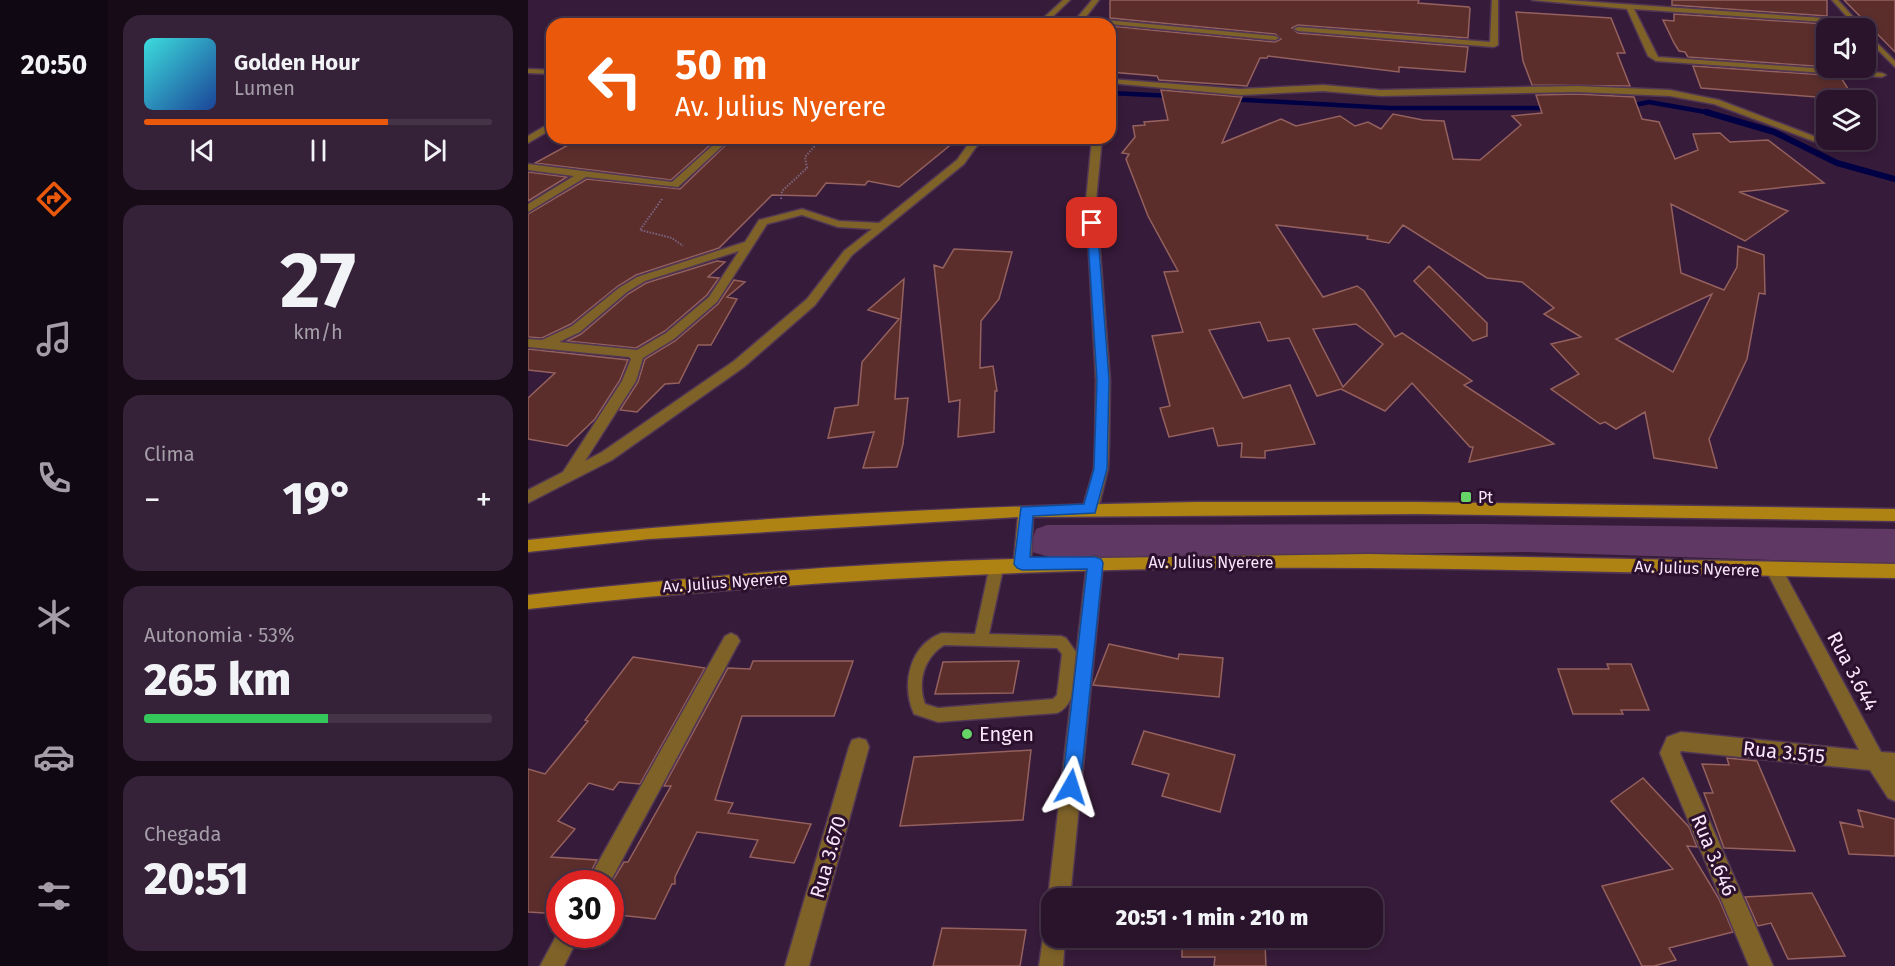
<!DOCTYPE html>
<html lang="pt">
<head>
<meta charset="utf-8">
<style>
  body { margin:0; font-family:"Fira Sans",sans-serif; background:#352138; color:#f1f3f6; height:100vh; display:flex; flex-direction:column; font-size:22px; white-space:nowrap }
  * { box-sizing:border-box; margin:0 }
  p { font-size:20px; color:#a59ea9 }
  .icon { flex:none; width:33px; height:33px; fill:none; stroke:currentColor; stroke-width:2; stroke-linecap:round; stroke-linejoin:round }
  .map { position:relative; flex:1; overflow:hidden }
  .side { display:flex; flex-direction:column; gap:15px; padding:15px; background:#170b18; width:420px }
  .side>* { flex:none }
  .banner { position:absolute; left:18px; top:18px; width:570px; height:126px; border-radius:18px; box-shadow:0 3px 9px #0003,0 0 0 2px #453348; background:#ea580c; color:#fff; overflow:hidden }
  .controls { position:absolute; left:1288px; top:18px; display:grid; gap:12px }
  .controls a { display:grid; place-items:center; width:60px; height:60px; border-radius:12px; background:#29142c; box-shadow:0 3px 9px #0003,0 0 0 2px #453348; font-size:30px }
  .speed { position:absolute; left:18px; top:870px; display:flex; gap:12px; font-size:30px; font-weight:700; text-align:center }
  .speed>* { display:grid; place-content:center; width:78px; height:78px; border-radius:50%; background:#29142c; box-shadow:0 3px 9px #0003,0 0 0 2px #453348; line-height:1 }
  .speed .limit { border:9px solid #d22; background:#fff; color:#111 }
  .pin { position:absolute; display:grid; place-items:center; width:51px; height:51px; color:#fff; margin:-26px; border-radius:12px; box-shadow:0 3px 9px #0006 }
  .me { position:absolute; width:66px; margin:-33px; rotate:6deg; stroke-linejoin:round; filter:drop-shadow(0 0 4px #0008) }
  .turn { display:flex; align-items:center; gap:21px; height:126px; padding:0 30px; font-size:27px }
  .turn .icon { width:78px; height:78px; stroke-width:2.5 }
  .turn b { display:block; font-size:42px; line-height:51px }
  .big { font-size:45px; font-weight:800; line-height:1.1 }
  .side .tile { flex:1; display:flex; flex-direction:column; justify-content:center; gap:9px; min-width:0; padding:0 21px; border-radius:18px; background:#352138 }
  .side .dial { align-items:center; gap:0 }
  .dial b { font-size:78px; line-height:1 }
  .song { display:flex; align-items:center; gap:18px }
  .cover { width:72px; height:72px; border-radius:9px; background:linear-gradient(135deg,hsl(180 70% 55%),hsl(220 70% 35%)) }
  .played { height:6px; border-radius:3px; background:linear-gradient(90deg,#ea580c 70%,#453348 70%) }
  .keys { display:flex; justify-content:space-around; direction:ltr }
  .heat { display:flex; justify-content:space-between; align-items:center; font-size:33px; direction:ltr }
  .charge { height:9px; border-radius:4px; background:linear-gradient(90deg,#34c759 53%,#453348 0) }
  .trip { position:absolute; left:513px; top:888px; width:342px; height:60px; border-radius:18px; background:#29142c; box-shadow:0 3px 9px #0003,0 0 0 2px #453348; font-weight:800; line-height:60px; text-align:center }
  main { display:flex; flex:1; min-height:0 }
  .tab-bar { display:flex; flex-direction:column; width:108px; justify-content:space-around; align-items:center; background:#100812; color:#a59ea9 }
  .tab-bar .icon { width:42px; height:42px }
  .tab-bar .on { color:#ea580c }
  .tab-bar b { font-size:27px; color:#f1f3f6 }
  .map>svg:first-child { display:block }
  .green { fill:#603864 }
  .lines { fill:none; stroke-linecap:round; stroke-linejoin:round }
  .stream-far1 { stroke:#004; stroke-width:4.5 }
  .stream { stroke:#004; stroke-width:6 }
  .building { fill:#5b2e2c; stroke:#94615e; stroke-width:1.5; fill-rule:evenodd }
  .service-casing { stroke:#523755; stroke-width:3 }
  .minor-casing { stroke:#523755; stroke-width:3 }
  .secondary-casing { stroke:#523755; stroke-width:3 }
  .path { stroke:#7c647f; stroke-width:2; stroke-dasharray:1.5 1.5; stroke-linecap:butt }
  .service { fill:#7e6228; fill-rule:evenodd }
  .minor { fill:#7e6228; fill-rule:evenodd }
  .secondary { fill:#af8313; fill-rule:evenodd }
  .route { fill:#1a73e8; stroke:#114b97; stroke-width:1.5 }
  .poi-dot { fill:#66d466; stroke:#2c112f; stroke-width:2 }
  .labels { text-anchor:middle; stroke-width:6; stroke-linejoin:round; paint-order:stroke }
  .poi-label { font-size:16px; fill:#f9e6fa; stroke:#2c112f; text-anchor:start }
  .street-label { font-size:16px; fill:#f9e6fa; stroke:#2c112f }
  .near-street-label { font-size:20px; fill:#f9e6fa; stroke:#2c112f }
  .near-poi-label { font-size:20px; fill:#f9e6fa; stroke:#2c112f; text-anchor:start }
</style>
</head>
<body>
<main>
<nav class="tab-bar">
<b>20:50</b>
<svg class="icon on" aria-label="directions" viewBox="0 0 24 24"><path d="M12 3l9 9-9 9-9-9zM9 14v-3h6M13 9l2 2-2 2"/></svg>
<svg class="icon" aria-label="music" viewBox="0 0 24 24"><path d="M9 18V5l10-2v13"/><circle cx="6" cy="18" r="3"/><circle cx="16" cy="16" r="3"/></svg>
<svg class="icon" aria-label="phone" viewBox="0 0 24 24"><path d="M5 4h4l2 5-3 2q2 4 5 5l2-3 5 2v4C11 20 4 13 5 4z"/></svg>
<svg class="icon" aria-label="climate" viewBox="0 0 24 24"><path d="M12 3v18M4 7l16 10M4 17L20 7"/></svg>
<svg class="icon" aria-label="car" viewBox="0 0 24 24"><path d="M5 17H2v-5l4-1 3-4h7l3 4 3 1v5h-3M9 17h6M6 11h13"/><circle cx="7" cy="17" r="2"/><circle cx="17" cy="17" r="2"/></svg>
<svg class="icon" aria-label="filters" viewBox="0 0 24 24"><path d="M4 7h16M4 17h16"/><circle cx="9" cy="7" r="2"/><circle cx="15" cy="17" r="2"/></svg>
</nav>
<section class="side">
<div class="tile">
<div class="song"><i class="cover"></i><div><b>Golden Hour</b><p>Lumen</p></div></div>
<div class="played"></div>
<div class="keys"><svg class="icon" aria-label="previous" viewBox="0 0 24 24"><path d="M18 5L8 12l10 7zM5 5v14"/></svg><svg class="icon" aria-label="pause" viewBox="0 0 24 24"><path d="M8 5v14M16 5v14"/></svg><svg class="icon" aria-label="next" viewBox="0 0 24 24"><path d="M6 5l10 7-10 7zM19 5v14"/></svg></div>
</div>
<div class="tile dial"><b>27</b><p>km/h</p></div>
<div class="tile"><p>Clima</p>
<div class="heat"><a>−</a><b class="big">19°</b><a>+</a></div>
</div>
<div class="tile"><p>Autonomia · 53%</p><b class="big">265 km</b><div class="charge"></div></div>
<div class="tile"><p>Chegada</p><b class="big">20:51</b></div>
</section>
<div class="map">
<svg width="1367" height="966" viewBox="0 0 1367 966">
  <rect width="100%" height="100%" fill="#371b3a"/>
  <path class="green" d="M953,524L1367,529V564L1000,552L525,558L504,552L503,544L508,529L519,525Z"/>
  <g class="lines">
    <path class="stream-far1" d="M582,93L646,96
      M701,99L862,108H1023
      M1097,107L1121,102L1183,113"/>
    <path class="stream" d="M1178,112L1246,132L1309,163L1367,179"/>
  </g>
  <path class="building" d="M582,0H891L890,3L941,7L942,9L940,38L770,25L764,28L770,33L940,47L937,72L871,67V72L740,56L739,58H732L719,86L631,80L629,76L582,72V26L747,42L753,39L747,34L582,18Z
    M1144,0H1299V16L1144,5Z
    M1316,0H1367V52Z
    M988,12L1083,18L1097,53H1089L1102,86L1004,85L995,61Z
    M1146,14L1299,24V67L1160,57L1157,52L1151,51L1146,43L1135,20L1146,21Z
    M1165,66L1312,76L1327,100L1173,88Z
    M633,90L714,97L694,143L753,119L768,126L812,116L827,126L840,122L853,129L865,114L895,120L916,121L925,159L952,160L993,125L984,116L1014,113L1008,95L1049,94L1106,97L1114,119L1131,122L1147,159L1170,150L1165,134L1192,133L1202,142L1240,140L1296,183L1211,192L1260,211L1217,241L1143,204L1153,273L1196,290L1209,267L1210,246L1236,255L1237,294L1231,293L1219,359L1181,439L1189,468L1126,458L1117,412L1088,429L1077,422L1072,424L1023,389L1051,374L1023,344L1053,337L1016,314L1026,308L994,282L959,278L875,225L861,243L839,239L840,236L748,225L795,297L829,286L836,291L867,337L874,333L944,381L936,385L1026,444L941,462L945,447H942L884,383L857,411L813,389L789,396L761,338L740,341L732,322L681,330L715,398L762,385L787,444L737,451V458L713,457L714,443L690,446L685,428L641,437L632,408L642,406L624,336L655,332L636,272L650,271L620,216L598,159L601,154L594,153L607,137L605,126L617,125L616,122L640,120ZM1184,294L1145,372L1088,339ZM828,324L855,344L815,387L785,329Z
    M53,138H190L143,180L7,163Z
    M205,138H431L371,187L340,181L337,185L298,183L288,196L244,195L191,248L108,275L90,286L43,324L14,338L0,337V214L59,179L152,189Z
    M0,172L39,177L0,201Z
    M426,249L484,252L471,299L453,321L452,368L465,366L469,391H467L466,432L430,437L432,400L421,402L406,265L415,268Z
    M189,261L197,262L180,277L191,278L179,295L137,331L108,348L39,341L53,334L100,294L118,283Z
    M901,266L959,323V336L945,341L886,281Z
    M376,279L367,399L380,398L375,444L369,467L335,468L346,432L300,438L307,408L330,405L334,362L371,319L340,310Z
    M206,280L217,282L199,297L209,299L183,345H170L151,383L137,384L109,412L92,410L110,382L117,359L147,341L190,304Z
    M0,349L100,360L92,380L67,419L39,446L0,439V398L27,373L0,370Z
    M581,644L650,659L651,654L695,658L691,697L565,685Z
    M105,657L177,668L112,784L91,782L85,790L61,783L30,821L47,829L23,857L69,860L56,884H32V914L0,912V769L17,774L60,721L57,720Z
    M225,661H325L306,716H214L187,800L205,803L200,813L283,824L266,863L222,857L230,840L169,832L147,877V884H144L127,919L82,914V885L96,862H100L143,786H136L200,668L222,669Z
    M491,661L485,693L407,694L415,662Z
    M1079,664H1103L1121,710H1093L1095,714H1045L1030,669H1081Z
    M616,731L707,755L692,812L634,796L641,774L604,764Z
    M503,750L495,820L372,826L386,757Z
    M1199,758L1229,761L1267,851L1196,848L1176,793H1185L1174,764L1201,765Z
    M1115,778L1161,827L1169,847L1159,846L1191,899L1205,932L1141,948L1148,960L1126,966H1114L1074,886L1145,869L1083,801Z
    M1330,810L1367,819V856L1321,854L1312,822L1335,827Z
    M1284,893L1317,956L1260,959L1243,923L1230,926L1217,897Z
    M414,928L498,930L492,966H405Z
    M654,938H714V943L737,944L738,966H686L687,957H654Z"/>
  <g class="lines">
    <defs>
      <path id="service" d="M1304,0H1310L1335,28H1329Z
        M1338,32L1367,61V67L1338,38Z
        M469,560L474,561L476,565L461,634L533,636L538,638L548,652L543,698C540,705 536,710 529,713L410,722L386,714C373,685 381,645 414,633L447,634L462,565L464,561ZM416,645L529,648L534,654L529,695L525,699L410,708L397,704C389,681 396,658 416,645Z"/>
      <path id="minor" d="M535,0H542L517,24H509Z
        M564,0H571L557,18L747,36L751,38L747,40L582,24H544Z
        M964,0H970V45L966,47L770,31L766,29L770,27L962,42Z
        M1004,0H1037L1309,19L1312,23L1106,9L1130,57L1354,73L1358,75L1354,77L1128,61L1120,56L1099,9Z
        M0,69L24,70V74L0,73Z
        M582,79L712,89L795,85L853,90L1049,86L1142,90L1191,100L1296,140L1288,142L1186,104L1142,96L1049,92L853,96L795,91L712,95L582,83Z
        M24,122V129L0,143V136Z
        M193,138H203L150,187L58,177L0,212V204L46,176L0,170V164L144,182Z
        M447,138H458L448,147L436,164L324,255L287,305L216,367L84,460L0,503V490L35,472L94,381L103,359L101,357L0,347V339L14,340L44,326L91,288L109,277L217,242L231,220L274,209L311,221L351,223L429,160L441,143ZM274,215L310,227L344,229L316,251L279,299L206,361L74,452L57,461L108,381L115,358L146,339L189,302L239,224ZM211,251L181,297L138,333L109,350L31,342L52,332L99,292L117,281Z
        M564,138H574L568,201L582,380L581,446L580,469L570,510L567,514H557L554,510L566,469L567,446L568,380L558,201Z
        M567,556L573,558L575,563L542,898H524V906L520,898L559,563L561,558Z
        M1246,563L1252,565L1353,752L1367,753V801L1360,798L1342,770L1153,751L1152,753L1245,966H1221L1132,753L1139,737L1153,732L1331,750L1238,570L1240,565Z
        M203,633L209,636L212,641L209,646L81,884H58L197,636Z
        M331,738L338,740L341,747L281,966H257L321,747L324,740Z
        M524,928V938H537L535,966H511L515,938L518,930Z
        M32,929V934H52L36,966H12Z"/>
      <path id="secondary" d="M668,502H888L1367,509V521L888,514L505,517L503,559L841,554L1367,564V578C1151,575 936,566 721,568C479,569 240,583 0,609V595C162,577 324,563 486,559L490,517L121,539L0,552V540C222,516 445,506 668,502Z"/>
    </defs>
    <use href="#service" class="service-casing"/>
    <use href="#minor" class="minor-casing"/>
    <use href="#secondary" class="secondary-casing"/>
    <path class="path" d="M134,199L112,230L144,238L155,246
      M253,199L254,191L279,168L277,157L294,138"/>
    <use href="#service" class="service"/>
    <use href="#minor" class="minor"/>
    <use href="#secondary" class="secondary"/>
  </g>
  <path class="route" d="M564,220L569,223L581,380L579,469L567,513L505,516L502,557H567L573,559L575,563L552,787L549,793L543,796L536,793L534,787L559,569L494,570L489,568L486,564L493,507L556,504L566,469L569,380L559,223Z"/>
  <g class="poi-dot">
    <rect x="932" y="491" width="12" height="12" rx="3"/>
    <circle cx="439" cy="734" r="6"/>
  </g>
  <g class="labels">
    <g class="poi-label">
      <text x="950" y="503">Pt</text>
    </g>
    <g class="street-label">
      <text x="683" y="568">Av. Julius Nyerere</text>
      <text transform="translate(1169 568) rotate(2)" y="6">Av. Julius Nyerere</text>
      <text transform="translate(197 582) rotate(-4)" y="6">Av. Julius Nyerere</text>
    </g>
    <g class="near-street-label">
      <text transform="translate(1325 671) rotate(62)" y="7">Rua 3.644</text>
      <text transform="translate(1256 752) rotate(6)" y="7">Rua 3.515</text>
      <text transform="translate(1186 855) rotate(67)" y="7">Rua 3.646</text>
      <text transform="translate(300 857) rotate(-74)" y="7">Rua 3.670</text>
    </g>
    <g class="near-poi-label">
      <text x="451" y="741">Engen</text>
    </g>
  </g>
</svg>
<div class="controls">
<a><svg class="icon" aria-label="sound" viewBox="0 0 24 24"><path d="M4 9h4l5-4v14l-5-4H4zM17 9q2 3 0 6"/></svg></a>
<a><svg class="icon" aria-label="layers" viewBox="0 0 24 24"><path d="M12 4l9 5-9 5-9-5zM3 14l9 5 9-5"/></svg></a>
</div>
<div class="speed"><div class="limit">30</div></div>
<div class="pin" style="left:564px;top:223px;background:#d93025"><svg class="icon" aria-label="arrive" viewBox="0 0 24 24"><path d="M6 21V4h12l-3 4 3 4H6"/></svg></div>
<svg class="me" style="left:543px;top:787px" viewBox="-20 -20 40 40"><path d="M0-17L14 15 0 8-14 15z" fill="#1a73e8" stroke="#fff" stroke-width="4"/></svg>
<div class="trip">20:51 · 1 min · 210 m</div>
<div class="banner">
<div class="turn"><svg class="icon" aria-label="left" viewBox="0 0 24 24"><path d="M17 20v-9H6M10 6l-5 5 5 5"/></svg><div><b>50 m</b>Av. Julius Nyerere</div></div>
</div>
</div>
</main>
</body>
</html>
